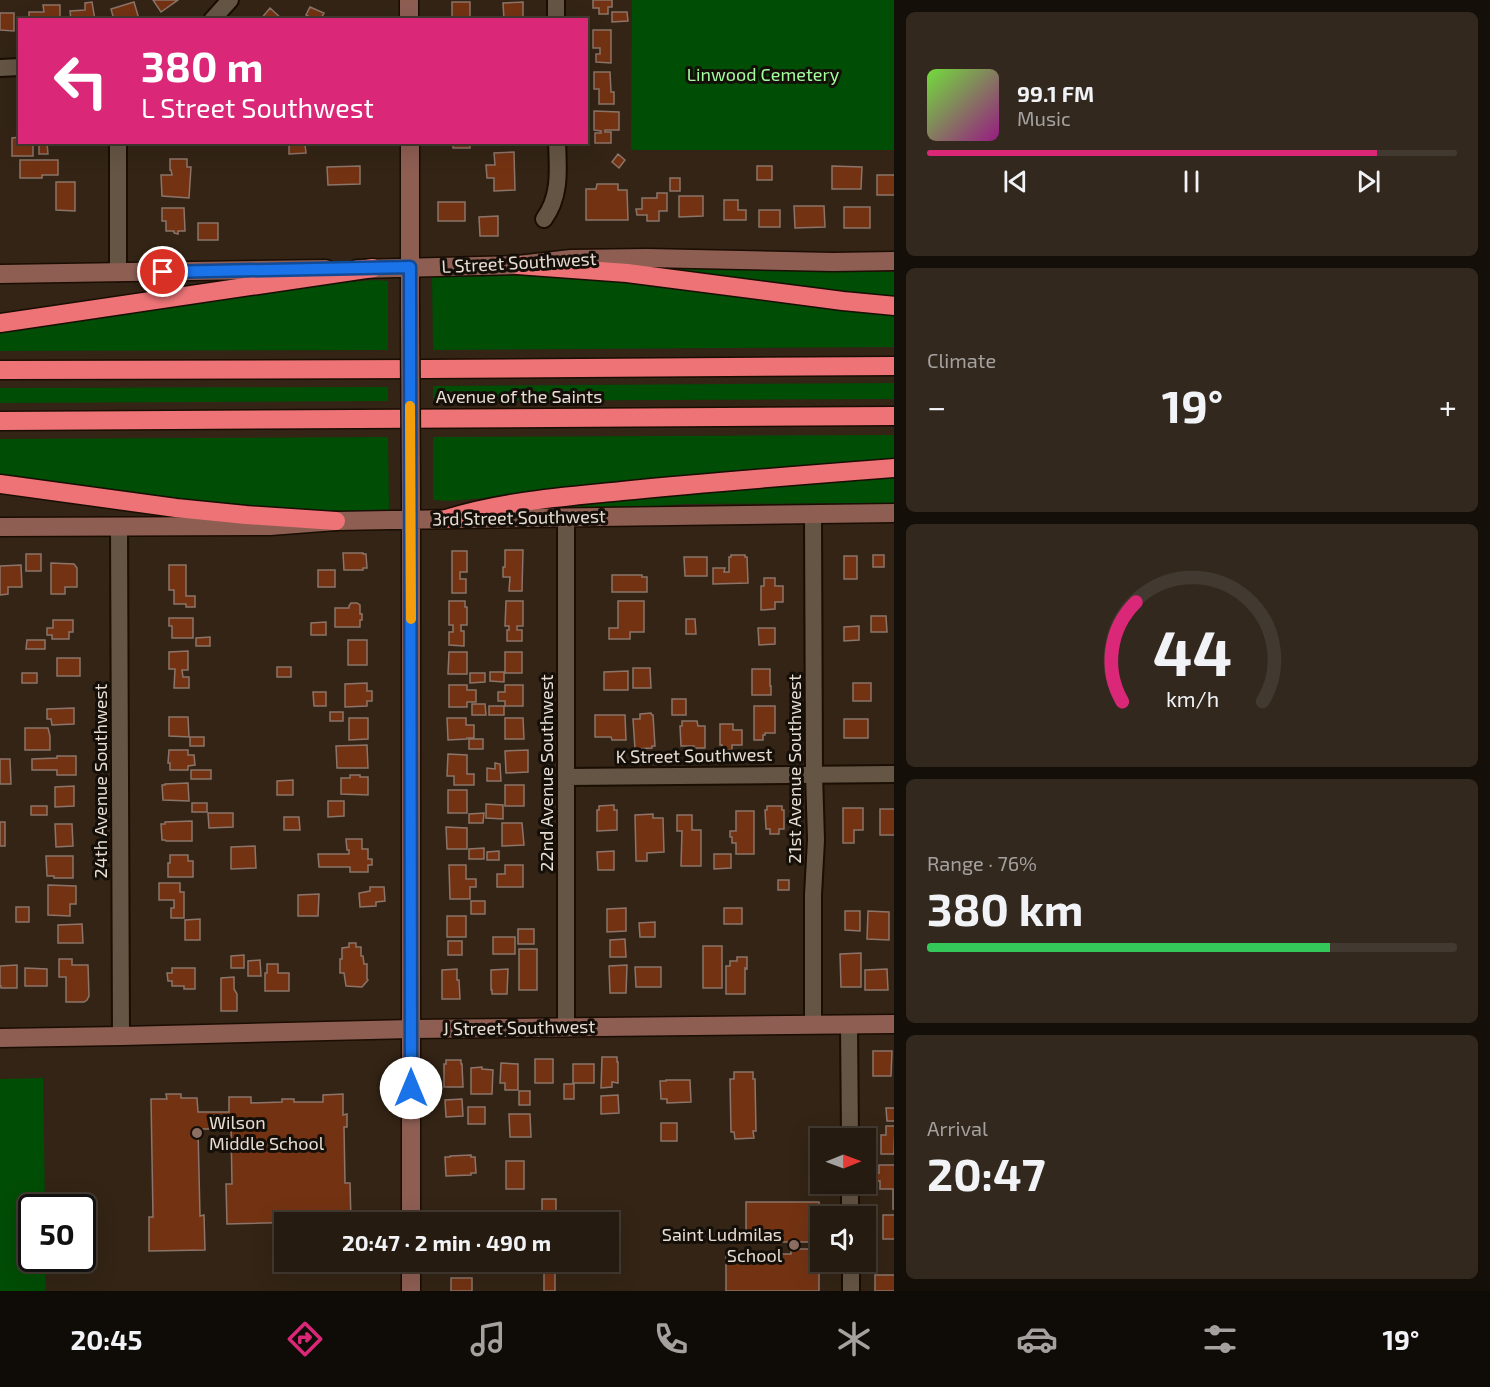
<!DOCTYPE html>
<html lang="en">
<head>
<meta charset="utf-8">
<style>
  body { margin:0; font-family:"Exo 2",sans-serif; background:#32281e; color:#f1f3f6; height:100vh; display:flex; flex-direction:column; font-size:22px; white-space:nowrap }
  * { box-sizing:border-box; margin:0 }
  p { font-size:20px; color:#a4a19f }
  .icon { flex:none; width:33px; height:33px; fill:none; stroke:currentColor; stroke-width:2; stroke-linecap:round; stroke-linejoin:round }
  .map { position:relative; flex:1; overflow:hidden }
  .details { display:flex; flex-direction:column; gap:12px; padding:12px; background:#150f09; width:596px }
  .details>* { flex:none }
  .guide { position:absolute; left:18px; top:18px; width:570px; height:126px; border-radius:0px; box-shadow:0 6px 24px #0002,0 0 0 2px #423930; background:#db2777; color:#fff; overflow:hidden }
  .needle { width:39px; rotate:89deg }
  .buttons { position:absolute; left:810px; top:1128px; display:grid; gap:12px }
  .buttons a { display:grid; place-items:center; width:66px; height:66px; border-radius:0px; background:#261b10; box-shadow:0 6px 24px #0002,0 0 0 2px #423930; font-size:30px }
  .speed { position:absolute; left:18px; top:1194px; display:flex; gap:12px; font-size:30px; font-weight:700; text-align:center }
  .speed>* { display:grid; place-content:center; width:78px; height:78px; border-radius:50%; background:#261b10; box-shadow:0 6px 24px #0002,0 0 0 2px #423930; line-height:1 }
  .speed .limit { border:3px solid #111; border-radius:9px; background:#fff; color:#111 }
  .pin { position:absolute; display:grid; place-items:center; width:51px; height:51px; color:#fff; margin:-26px; border:3px solid #fff; border-radius:50%; box-shadow:0 2px 6px #0007 }
  .me { position:absolute; width:66px; margin:-33px; rotate:0deg; stroke-linejoin:round; filter:drop-shadow(0 0 4px #0008) }
  .turn { display:flex; align-items:center; gap:21px; height:126px; padding:0 24px; font-size:27px }
  .turn .icon { width:78px; height:78px; stroke-width:2.5 }
  .turn b { display:block; font-size:42px; line-height:51px }
  .big { font-size:45px; font-weight:700; line-height:1.1 }
  .details .widget { flex:1; display:flex; flex-direction:column; justify-content:center; gap:9px; min-width:0; padding:0 21px; border-radius:9px; background:#32281e }
  .details .dial { align-items:center; gap:0 }
  .dial svg { height:156px; overflow:visible; fill:none; stroke:#423930; stroke-width:7; stroke-linecap:round; text-anchor:middle }
  .dial text { fill:#f1f3f6; stroke:none }
  .song { display:flex; align-items:center; gap:18px }
  .cover { width:72px; height:72px; border-radius:9px; background:linear-gradient(135deg,hsl(100 70% 55%),hsl(310 70% 35%)) }
  .played { height:6px; border-radius:3px; background:linear-gradient(90deg,#db2777 85%,#423930 85%) }
  .keys { display:flex; justify-content:space-around; direction:ltr }
  .heat { display:flex; justify-content:space-between; align-items:center; font-size:33px; direction:ltr }
  .charge { height:9px; border-radius:4px; background:linear-gradient(90deg,#34c759 76%,#423930 0) }
  .trip { position:absolute; left:274px; top:1212px; width:345px; height:60px; border-radius:0px; background:#261b10; box-shadow:0 6px 24px #0002,0 0 0 2px #423930; font-weight:700; line-height:60px; text-align:center }
  .tabs { display:flex; height:96px; justify-content:space-around; align-items:center; background:#0f0b06; color:#a4a19f }
  .tabs .icon { width:42px; height:42px }
  .tabs .selected { color:#db2777 }
  .tabs b { font-size:27px; color:#f1f3f6 }
  main { display:flex; flex:1; min-height:0 }
  .map>svg:first-child { display:block }
  .green { fill:#004d05 }
  .building { fill:#733313; stroke:#8c746a; stroke-width:1.5 }
  .lines { fill:none; stroke-linecap:round; stroke-linejoin:round }
  .street-casing { stroke:#1a0d02; stroke-width:20 }
  .secondary-casing { stroke:#1a0d02; stroke-width:21 }
  .highway-casing { stroke:#1a0d02; stroke-width:21 }
  .street { stroke:#655544; stroke-width:16 }
  .secondary { stroke:#8e5e53; stroke-width:18 }
  .highway { stroke:#ee7377; stroke-width:18 }
  .secondary-bridge-casing { stroke:#1a0d02; stroke-width:21; stroke-linecap:butt }
  .secondary-bridge { stroke:#8e5e53; stroke-width:18 }
  .route-casing { stroke:#114b97; stroke-width:15 }
  .route { stroke:#1a73e8; stroke-width:10 }
  .slow { stroke:#f59e0b; stroke-width:10 }
  .education-dot { fill:#8d6e63; stroke:#150f09; stroke-width:2 }
  .labels { text-anchor:middle; stroke-width:6; stroke-linejoin:round; paint-order:stroke }
  .park-label { font-size:18px; fill:#a2fe9e; stroke:#150f09 }
  .street-label { font-size:18px; fill:#e7ddd3; stroke:#150f09 }
  .poi-label { font-size:18px; fill:#e7ddd3; stroke:#150f09; text-anchor:start }
</style>
</head>
<body>
<main>
<div class="map">
<svg width="895" height="1291" viewBox="0 0 895 1291">
  <rect width="100%" height="100%" fill="#332415"/>
  <path class="green" d="M632,0H894V150H631Z
    M646,264H687L838,272H894V300L646,269Z
    M516,273L556,274L894,312V347L433,350L432,277L444,275Z
    M374,280L388,281V350L0,351V329L327,284Z
    M894,383V399L433,401V386Z
    M388,387V401L0,403V388Z
    M894,435V462L449,501L433,500V437Z
    M388,437L389,510L382,511L328,513L254,510L0,478V439Z
    M894,475V503L685,504L596,510H559V505Z
    M43,1078L45,1207L32,1208V1258L45,1259L46,1291H0V1079Z"/>
  <path class="building" d="M153,0H178L161,12Z
    M593,0H612V7H608V14H599V8H593Z
    M92,2L95,20H71L70,11L85,10V3Z
    M134,2L139,19L114,20L111,9Z
    M452,2H470V20H452Z
    M523,2V20H504L503,3Z
    M43,5H60V20H29V12H44Z
    M310,7L324,13L320,20H315L306,15Z
    M270,8L283,20H260Z
    M612,12H627L628,21L612,22Z
    M0,13H14V31L0,30Z
    M593,30H611V63L596,62V54H600V48H593Z
    M594,72H610L611,92H614V104H599V89H594Z
    M594,111L619,112V130H605V132H611V143H595V133H601V131L594,130Z
    M20,137V142H33V156H12V138Z
    M453,142H470V148H453Z
    M47,143L48,154H39V144Z
    M289,144H305L306,153L289,154Z
    M514,152L515,190L494,191V178H487L486,165H495L494,153Z
    M618,154L625,160L619,168L612,162Z
    M170,159H187V167H191L189,198L162,196L161,175H172L171,170H170Z
    M20,160H58V175H42V178H20Z
    M360,166V184L328,185L327,167Z
    M757,166H772V180H757Z
    M832,166L862,167L861,189H832Z
    M877,175H895V195H877Z
    M670,178H680V191H670Z
    M56,182H75V211L56,210Z
    M597,184H618V190H627L628,220H586V189H596Z
    M657,193H667V211H659V221H647V215H637L636,209H642V198H657Z
    M679,196H703V216L679,217Z
    M724,200H738V210H746V220H724Z
    M438,202H465V221H438Z
    M794,206H824L825,227L795,228Z
    M844,207H870V228H844Z
    M162,208H184L185,231H178V234L174,233V231H166V221H162Z
    M759,210H780V227H759Z
    M498,216V236H480L479,217Z
    M198,223H218V240H198Z
    M505,550H523L522,591H509L510,577H503V567H505Z
    M452,551H467V572H460V579H466V593H452Z
    M343,553H363V554H366L367,568H363V570H344Z
    M26,554H41V571H26Z
    M731,555H745V557H747L748,583L713,584V568H725L724,572H729V557H731Z
    M873,555H884V567H873Z
    M844,556H857V579H844Z
    M684,557H707V576H685Z
    M51,563L74,564L77,568V587H65V594H51Z
    M21,565L22,587H8V594L0,595V566Z
    M169,565H186V596H195V607H186V604H174V590H169Z
    M318,570H335V587H318Z
    M612,575H642V577H647V592H612Z
    M764,578H775V586H783V602H775V609L761,610V586H764Z
    M449,601H465V607H467V625H461V631H464V646L449,645V632H453V625H449Z
    M506,601H523V626H517V630H522V641H507V630H509V626H505Z
    M618,601H644V632H630V639H609V628H618Z
    M351,603H357L360,605V614H362V620H360V627H335V608H349V606Z
    M871,616H886L887,632H871Z
    M169,618H193V638H172V626H169Z
    M686,619H695L696,634H686Z
    M53,620H73V632H69V639H52V635H47V628H53Z
    M326,622V635H311V623Z
    M859,626V640L844,641V627Z
    M758,628H775V644L759,645Z
    M210,637V646H196V638Z
    M27,640H45V649H26Z
    M348,640H367V665H348Z
    M188,651V670H182L183,677H189V688H174L175,669H169V652Z
    M449,652H467V674H448Z
    M505,652H522V673H505Z
    M57,658H80V676H57Z
    M277,667H291V677H277Z
    M633,668H650L651,688H633Z
    M752,669H770V686H771V695H752Z
    M628,671V690H604V672Z
    M490,672H504V682L490,681Z
    M22,673H37V683H22Z
    M470,673H485V682L470,683Z
    M367,683V691H372V701H367V706L345,707V684Z
    M853,683H871V701H853Z
    M449,685H467V690H476V702H467V707H449Z
    M505,685H523V706H505V701H498V692H505Z
    M313,692H326V706H314Z
    M672,699H686V715H672Z
    M472,704H485L486,715H472Z
    M489,706H504V715H489Z
    M754,706H775V733H765V735H763V740H754Z
    M74,708V724L52,725L51,719H47V709Z
    M330,712H343V721H330Z
    M651,713L652,715H653L655,746H652V748L635,749L633,719H640V714Z
    M595,715H625L626,740H612L611,737H595Z
    M169,717H188L189,737L169,736Z
    M349,718H368V739L349,740Z
    M447,718H466V725H474V738H467V739L448,740Z
    M505,718H523L524,739H505Z
    M844,719H868V738H844Z
    M682,721H697L698,726H705V748H694V746H681L680,726H682Z
    M720,724H733V730H742V745H732V750H722V745H720Z
    M25,728H48L50,736V750H25Z
    M190,737H204V746H190Z
    M469,739H483V749H469Z
    M367,745L368,768H337L336,746Z
    M169,750H188V755H194L195,765L188,766V770H170V763H168Z
    M528,750V772L506,773L505,751Z
    M448,754L467,755V774H474V785H454V776H447Z
    M57,756H76V775H57V770H32V759L57,758Z
    M0,759H10L11,784H0Z
    M495,763L500,764L501,781H487V768L495,769Z
    M191,770H211V779H191Z
    M350,775H360V777H368V795L341,794V778H350Z
    M293,780V795H277V781Z
    M188,783L189,801L163,800L162,785H165V784Z
    M505,785H524V806H505Z
    M74,786V806L55,807V787Z
    M448,790H467V813H448Z
    M328,801H344V816L328,817Z
    M192,803H207V812H192Z
    M486,804L503,805V819L486,818Z
    M614,805V810H617V830L597,831V810H599V806Z
    M31,806H47V815H31Z
    M767,806H782V810H784V829H779V834H770V829H766L765,810H767Z
    M843,808H863V830H854V843H843Z
    M880,809H895V835H880Z
    M736,811H754V854H736V843H732V837H730V831H736Z
    M208,813H233V827L209,828Z
    M484,813L483,823H469V814Z
    M653,814V818H663L664,852L647,853V861H636L635,815Z
    M677,815H692V830H701V866H681L682,831H677Z
    M284,817H299L300,830H284Z
    M192,821V841H166L165,840H162L161,824H165V822Z
    M0,822H5V846H0Z
    M502,823H522L524,845L502,846Z
    M55,824H72L73,846L56,847Z
    M446,827L467,828V849H447Z
    M346,839H362V849H368V859H372V865H368V872H350V867H319L318,854H349V850H347Z
    M255,846L256,868L231,869V847Z
    M484,848V859H469V849Z
    M499,851V860H487V852Z
    M614,851V870H598L597,852Z
    M714,854H731V868L714,869Z
    M170,855H188V861H193V877H168V863H170Z
    M46,856H73V878H54V876H47Z
    M449,865H466V879H476V887H470V899H450Z
    M505,865H523V887H497V874H505Z
    M778,880H789V890H778Z
    M159,883H180V892H184V918H171V908H174V900H159Z
    M48,885L76,886V904H70V916L48,915Z
    M370,887H384L385,901L376,902V906L360,907L359,893L370,891Z
    M319,894L318,916H298V895Z
    M471,901H485V914H471Z
    M16,907H29V922H16Z
    M626,908V931L607,932V909Z
    M724,908H742V924H724Z
    M845,911H860V931L845,930Z
    M868,911L889,912V940L867,939Z
    M447,916H466V937H447Z
    M200,919V940H185V920Z
    M655,922V937H640L639,923Z
    M82,924L83,943H58V925Z
    M518,929H534V944H518Z
    M493,937H515V954H493Z
    M625,939L626,957H610V940Z
    M448,941H462V955H448Z
    M349,943H356V947H361V956H363L364,964H367V979L368,980L362,987L346,986L344,973H340V959H342V948L349,947Z
    M703,946H722V988H703Z
    M519,949H537V990H519Z
    M861,953V987H841L840,954Z
    M244,955V968H231V956Z
    M737,957H747V969L745,968V994H726V966H730V961H737Z
    M59,959H72V965H88L89,996L87,1000L84,1002H66V977H59Z
    M260,960L261,976H248V961Z
    M267,964H278V973H289V991H265V973H267Z
    M17,965V988H1V986H0V966Z
    M627,965L626,993H610L609,966Z
    M635,967H661V987H636Z
    M25,968L47,969V986H25Z
    M172,968H195V989H184V986H172V981H168L167,973H172Z
    M457,969V980H459L460,999H442V970Z
    M508,969L507,994H492V990H491V970Z
    M887,969L888,990H865V970Z
    M234,977V989L237,994V1011H221V978Z
    M873,1051H892L891,1076H873Z
    M602,1057H617V1062H618V1083L612,1082V1087L601,1088Z
    M535,1059H553V1083H535Z
    M446,1060H461V1064H462L463,1087H444V1064H446Z
    M501,1063L518,1064V1090H505V1083H500Z
    M573,1064H594V1083H573Z
    M482,1067V1069L493,1070L492,1094H471V1068Z
    M734,1072H753V1079H755L756,1131H753L754,1138L735,1139L734,1132H731L730,1079H734Z
    M666,1080H690L691,1102L667,1103V1099H661L660,1081H666Z
    M564,1084H574V1099H564Z
    M519,1091H530V1105H519Z
    M166,1094H181V1098H197L198,1112H229V1097H251V1103L282,1102V1099H294V1102H323V1095L343,1094V1115L347,1114V1127H344L345,1183H350L351,1221L227,1224L226,1184H232L231,1129H198L200,1216L204,1215L205,1250L149,1251V1217H153L151,1099H167Z
    M618,1095L619,1113L601,1114V1096Z
    M462,1099L463,1116L446,1117L445,1100Z
    M468,1107H485V1124H468Z
    M886,1108H895V1121H887Z
    M509,1114H530L531,1137H510Z
    M661,1123H677V1141H661Z
    M886,1126H895L894,1154H881V1135H886Z
    M471,1155V1157H475L476,1173H471V1175L446,1176L445,1157H450V1156Z
    M506,1161H524V1189H506Z
    M879,1165H895V1209H893V1189H880V1181H875V1172L879,1173Z
    M542,1199H556V1222H542Z
    M746,1202H819V1242H797V1249H819V1291H726V1254H791V1242H746Z
    M453,1215H473V1217H481V1222H451V1217H453Z
    M883,1215H895V1239H883Z
    M447,1262H476V1271L447,1272Z
    M544,1262H555V1291H544Z
    M875,1275H895V1291H875Z
    M451,1278H472V1291H451Z"/>
  <g class="lines">
    <defs>
      <path id="street" d="M556,0V20
        M212,20L230,0
        M0,68L20,67
        M118,142V273
        M544,219C561,196 558,169 557,142
        M566,518V1027
        M119,526L121,1036
        M566,777L895,774
        M813,1025V895L816,840L814,774L813,514
        M849,1025L850,1138
        M850,1184V1216
        M851,1262V1291"/>
      <path id="secondary" d="M409,0V20
        M410,142V308
        M357,269L517,265L571,259L647,258L833,262L895,261
        M0,274L326,269
        M411,493V1222
        M0,527L270,526L336,521L390,520L895,513
        M0,1038L121,1036L411,1029L895,1024
        M411,1262V1291"/>
      <path id="highway" d="M517,265L627,273L843,301L895,306
        M0,323L373,268
        M0,370L426,369L895,366
        M0,421L895,416
        M0,484L176,508L246,515L336,521
        M446,519C503,501 563,497 622,491C713,482 804,475 895,468"/>
    </defs>
    <use href="#street" class="street-casing"/>
    <use href="#secondary" class="secondary-casing"/>
    <use href="#highway" class="highway-casing"/>
    <use href="#street" class="street"/>
    <use href="#secondary" class="secondary"/>
    <use href="#highway" class="highway"/>
    <defs>
      <path id="secondary-bridge" d="M410,308L411,493"/>
    </defs>
    <use href="#secondary-bridge" class="secondary-bridge-casing"/>
    <use href="#secondary-bridge" class="secondary-bridge"/>
  </g>
  <g class="lines">
    <defs>
      <path id="route" d="M163,272L410,267L411,1088"/>
    </defs>
    <use href="#route" class="route-casing"/>
    <use href="#route" class="route"/>
    <path class="slow" d="M410,406L411,619"/>
  </g>
  <g class="education-dot">
    <circle cx="197" cy="1133" r="6"/>
    <circle cx="794" cy="1245" r="6"/>
  </g>
  <g class="labels">
    <g class="park-label">
      <text x="763" y="81">Linwood Cemetery</text>
    </g>
    <g class="street-label">
      <text transform="translate(519 263) rotate(-3)" y="6">L Street Southwest</text>
      <text x="519" y="403">Avenue of the Saints</text>
      <text transform="translate(519 518) rotate(-1)" y="6">3rd Street Southwest</text>
      <text transform="translate(694 756) rotate(-1)" y="6">K Street Southwest</text>
      <text transform="translate(795 769) rotate(-90)" y="6">21st Avenue Southwest</text>
      <text transform="translate(547 773) rotate(-90)" y="6">22nd Avenue Southwest</text>
      <text transform="translate(101 781) rotate(-90)" y="6">24th Avenue Southwest</text>
      <text transform="translate(519 1028) rotate(-1)" y="6">J Street Southwest</text>
    </g>
    <g class="poi-label">
      <text x="209" y="1129">Wilson<tspan x="209" dy="21">Middle School</tspan></text>
      <text x="782" y="1241" text-anchor="end">Saint Ludmilas<tspan x="782" dy="21">School</tspan></text>
    </g>
  </g>
</svg>
<div class="buttons">
<a><svg class="needle" viewBox="-14 -14 28 28"><path d="M0-13l5 13h-10z" fill="#e53935"/><path d="M0 13l5-13h-10z" fill="#a4a19f"/></svg></a>
<a><svg class="icon" aria-label="sound" viewBox="0 0 24 24"><path d="M4 9h4l5-4v14l-5-4H4zM17 9q2 3 0 6"/></svg></a>
</div>
<div class="speed"><div class="limit">50</div></div>
<div class="pin" style="left:163px;top:272px;background:#d93025"><svg class="icon" aria-label="arrive" viewBox="0 0 24 24"><path d="M6 21V4h12l-3 4 3 4H6"/></svg></div>
<svg class="me" style="left:411px;top:1088px" viewBox="-20 -20 40 40"><circle r="19" fill="#fff"/><path d="M0-13L10 11 0 6-10 11z" fill="#1a73e8"/></svg>
<div class="trip">20:47 · 2 min · 490 m</div>
<div class="guide">
<div class="turn"><svg class="icon" aria-label="left" viewBox="0 0 24 24"><path d="M17 20v-9H6M10 6l-5 5 5 5"/></svg><div><b>380 m</b>L Street Southwest</div></div>
</div>
</div>
<section class="details">
<div class="widget">
<div class="song"><i class="cover"></i><div><b>99.1 FM</b><p>Music</p></div></div>
<div class="played"></div>
<div class="keys"><svg class="icon" aria-label="previous" viewBox="0 0 24 24"><path d="M18 5L8 12l10 7zM5 5v14"/></svg><svg class="icon" aria-label="pause" viewBox="0 0 24 24"><path d="M8 5v14M16 5v14"/></svg><svg class="icon" aria-label="next" viewBox="0 0 24 24"><path d="M6 5l10 7-10 7zM19 5v14"/></svg></div>
</div>
<div class="widget"><p>Climate</p>
<div class="heat"><a>−</a><b class="big">19°</b><a>+</a></div>
</div>
<div class="widget dial"><svg viewBox="0 0 100 80">
<path d="M14 69A42 42 0 1 1 86 69"/>
<path d="M14 69A42 42 0 0 1 21 18" stroke="#db2777"/>
<text x="50" y="56" font-size="32" font-weight="700">44</text>
<text x="50" y="72" font-size="11">km/h</text>
</svg></div>
<div class="widget"><p>Range · 76%</p><b class="big">380 km</b><div class="charge"></div></div>
<div class="widget"><p>Arrival</p><b class="big">20:47</b></div>
</section>
</main>
<nav class="tabs">
<b>20:45</b>
<svg class="icon selected" aria-label="directions" viewBox="0 0 24 24"><path d="M12 3l9 9-9 9-9-9zM9 14v-3h6M13 9l2 2-2 2"/></svg>
<svg class="icon" aria-label="music" viewBox="0 0 24 24"><path d="M9 18V5l10-2v13"/><circle cx="6" cy="18" r="3"/><circle cx="16" cy="16" r="3"/></svg>
<svg class="icon" aria-label="phone" viewBox="0 0 24 24"><path d="M5 4h4l2 5-3 2q2 4 5 5l2-3 5 2v4C11 20 4 13 5 4z"/></svg>
<svg class="icon" aria-label="climate" viewBox="0 0 24 24"><path d="M12 3v18M4 7l16 10M4 17L20 7"/></svg>
<svg class="icon" aria-label="car" viewBox="0 0 24 24"><path d="M5 17H2v-5l4-1 3-4h7l3 4 3 1v5h-3M9 17h6M6 11h13"/><circle cx="7" cy="17" r="2"/><circle cx="17" cy="17" r="2"/></svg>
<svg class="icon" aria-label="filters" viewBox="0 0 24 24"><path d="M4 7h16M4 17h16"/><circle cx="9" cy="7" r="2"/><circle cx="15" cy="17" r="2"/></svg>
<b>19°</b>
</nav>
</body>
</html>
